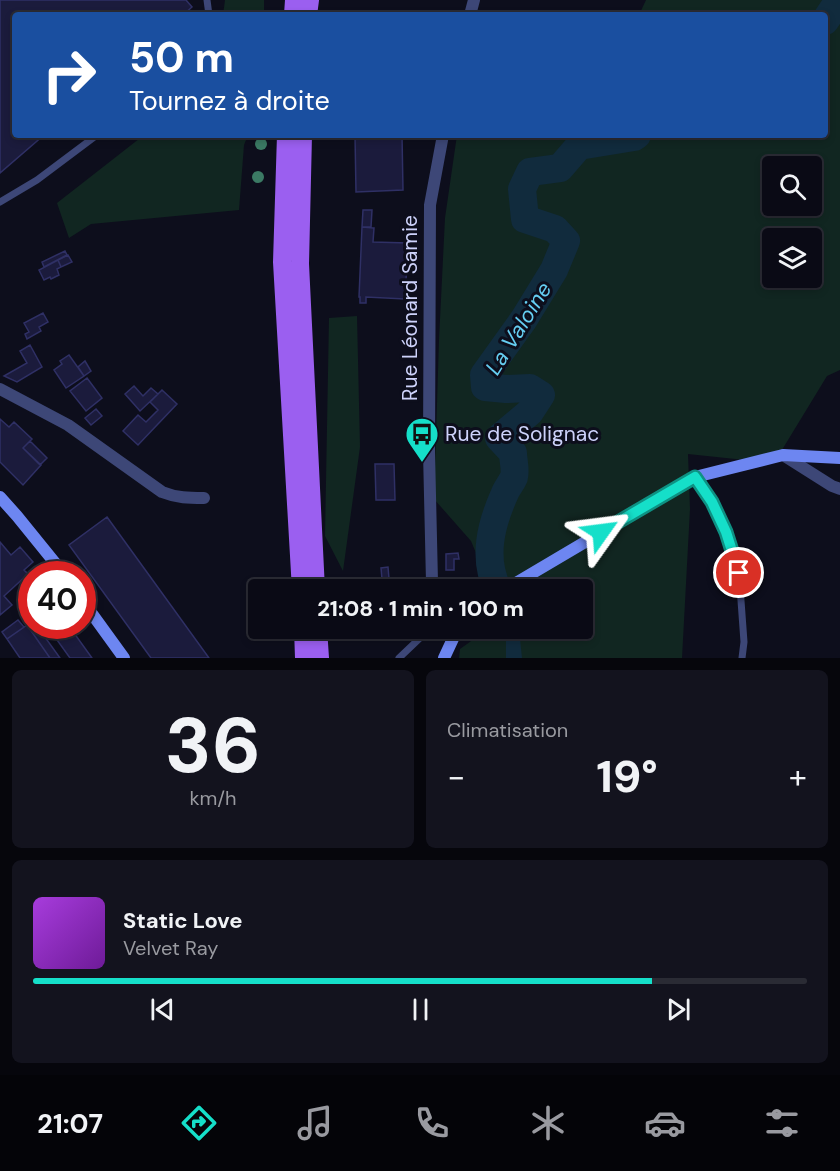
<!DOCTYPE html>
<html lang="fr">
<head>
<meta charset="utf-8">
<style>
  body { margin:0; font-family:"DM Sans",sans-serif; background:#13131e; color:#f1f3f6; height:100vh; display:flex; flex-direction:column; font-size:22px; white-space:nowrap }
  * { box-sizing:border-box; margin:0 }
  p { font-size:20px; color:#999aa0 }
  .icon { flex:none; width:33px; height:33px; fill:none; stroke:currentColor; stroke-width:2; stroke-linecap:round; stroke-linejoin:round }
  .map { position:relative; height:658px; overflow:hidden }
  .sheet { display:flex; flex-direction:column; gap:12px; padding:12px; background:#06060c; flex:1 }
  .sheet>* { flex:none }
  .banner { position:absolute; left:12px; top:12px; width:816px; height:126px; border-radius:6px; box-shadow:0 3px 9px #0003,0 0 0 2px #2a2b34; background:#1a4fa0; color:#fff; overflow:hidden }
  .buttons { position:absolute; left:762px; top:156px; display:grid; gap:12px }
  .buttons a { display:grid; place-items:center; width:60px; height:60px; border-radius:6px; background:#0a0a15; box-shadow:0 3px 9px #0003,0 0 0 2px #2a2b34; font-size:30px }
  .speed { position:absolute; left:18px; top:561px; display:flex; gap:12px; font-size:30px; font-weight:700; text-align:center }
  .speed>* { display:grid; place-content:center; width:78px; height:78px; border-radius:50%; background:#0a0a15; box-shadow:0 3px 9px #0003,0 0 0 2px #2a2b34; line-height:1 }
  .speed .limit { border:9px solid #d22; background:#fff; color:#111 }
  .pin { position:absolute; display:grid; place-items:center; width:51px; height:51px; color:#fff; margin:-26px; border:3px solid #fff; border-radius:50%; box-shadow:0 2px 6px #0007 }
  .me { position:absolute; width:66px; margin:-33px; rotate:59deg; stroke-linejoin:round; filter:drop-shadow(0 0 4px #0008) }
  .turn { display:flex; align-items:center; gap:21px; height:126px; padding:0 18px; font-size:27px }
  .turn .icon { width:78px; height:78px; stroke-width:2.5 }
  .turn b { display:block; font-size:42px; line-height:51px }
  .big { font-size:45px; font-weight:800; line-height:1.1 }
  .sheet .card { flex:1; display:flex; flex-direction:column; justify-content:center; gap:9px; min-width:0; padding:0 21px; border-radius:9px; background:#13131e }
  .sheet .dial { align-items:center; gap:0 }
  .dial b { font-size:78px; line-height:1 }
  .song { display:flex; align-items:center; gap:18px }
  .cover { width:72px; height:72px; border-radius:9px; background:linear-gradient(135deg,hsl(280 70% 55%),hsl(280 70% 35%)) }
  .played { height:6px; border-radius:3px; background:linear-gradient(90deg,#15dfc9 80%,#2a2b34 80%) }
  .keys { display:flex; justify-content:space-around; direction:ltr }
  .heat { display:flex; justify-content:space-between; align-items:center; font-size:33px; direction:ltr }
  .sheet .tiles { flex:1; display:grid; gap:12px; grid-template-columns:1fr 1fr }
  .card:last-child { grid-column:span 2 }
  .trip { position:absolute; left:248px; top:579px; width:345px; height:60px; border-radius:6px; background:#0a0a15; box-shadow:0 3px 9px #0003,0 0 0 2px #2a2b34; font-weight:800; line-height:60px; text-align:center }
  .tabs { display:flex; height:96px; justify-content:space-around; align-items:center; background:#040408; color:#999aa0 }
  .tabs .icon { width:42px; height:42px }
  .tabs .on { color:#15dfc9 }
  .tabs b { font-size:27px; color:#f1f3f6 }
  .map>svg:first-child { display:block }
  .green { fill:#112621; fill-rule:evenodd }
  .water { fill:#112b3d }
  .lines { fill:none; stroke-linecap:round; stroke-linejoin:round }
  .river { stroke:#112b3d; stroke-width:28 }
  .building { fill:#1b1b3c; stroke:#2f3065; stroke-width:1.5 }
  .lane { stroke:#3d4777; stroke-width:7 }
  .street { stroke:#3d4777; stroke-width:12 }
  .secondary { stroke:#6d86f1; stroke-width:12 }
  .primary { stroke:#9b5ff0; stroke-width:18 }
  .tree { fill:#3b7a64 }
  .route-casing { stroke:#0e9183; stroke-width:15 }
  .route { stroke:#15dfc9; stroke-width:10 }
  .labels { text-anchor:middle; stroke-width:6; stroke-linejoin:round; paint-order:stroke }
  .street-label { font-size:21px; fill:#cdd2fa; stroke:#0d0e1c }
  .poi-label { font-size:21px; fill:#cdd2fa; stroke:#0d0e1c; text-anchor:start }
  .water-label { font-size:22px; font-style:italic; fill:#65cdf1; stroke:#0d0e1c }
</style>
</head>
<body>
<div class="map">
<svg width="840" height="658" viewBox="0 0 840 658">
  <rect width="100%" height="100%" fill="#0d0e1c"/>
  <path class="green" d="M225,0H264V15H223Z
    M646,0H840V370L827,376L774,463L688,454L690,509L682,658H459L460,649L488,629L582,628V590L491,589L471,541L434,499L439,340L445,218L457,135H825V15H639ZM772,166H812V206H772ZM772,238H812V278H772Z
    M144,135H248L244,145L239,210L91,224L69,238L57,203Z
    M357,316L360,447L343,571L325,536L329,318Z"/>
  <path class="water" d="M503,629H519L522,658H506V641Z"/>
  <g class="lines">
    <path class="river" d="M825,21L839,0
      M498,590C482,558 491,524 505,493C507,488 512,482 514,477C516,470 513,460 513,453L499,438L530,412L541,395L530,388L506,389L485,387L484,375L524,319L554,270L566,241L555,229L525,219L522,189L530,172L560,168L579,146L634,137L637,135"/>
  </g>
  <path class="building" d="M0,0H186L192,7L183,15H15V135H44L0,173Z
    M355,135H402L403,190L356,192Z
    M363,210H372L371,227H362Z
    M362,227L374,228L373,242L408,243L405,299L366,297V303H360V297H359Z
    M65,251L67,255L44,267L42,262Z
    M68,255L72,262L61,267L58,260Z
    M58,260L61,267L57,269L59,275L51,279L50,277L44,280L39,270Z
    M43,313L48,322L39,327L41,331L27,339L25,334L29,332L24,323Z
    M30,345L42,367L17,382L4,376L27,363L20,351Z
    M69,355L84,376L66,388L54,370L62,364L60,361Z
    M85,361L91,371L84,376L78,367Z
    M87,378L102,398L86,411L70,391Z
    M134,386L143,396L151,388L158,394L140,411L125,394Z
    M162,390L177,404L138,445L123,431L138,415L146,422L158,410L150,402Z
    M96,409L102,416L91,425L85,418Z
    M0,419L9,427L14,422L32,439L23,448L41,465L23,485L0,462Z
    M30,441L47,458L40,465L23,448Z
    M375,464H394L395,500H376Z
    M107,517L209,658H151L69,545Z
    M0,542L11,555L20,547L33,562L24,570L28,574L4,596L12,605L0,615Z
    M458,553L459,559H454V570H446V554Z
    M388,567L390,590H383L381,568Z
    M18,620L24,627L7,639L2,632Z
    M32,621V626H37L60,658H50L27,625Z
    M27,625L50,658H20L7,639Z
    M47,626H69L92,658H70Z"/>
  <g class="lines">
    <path class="lane" d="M207,0L209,15
      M0,202L37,180L97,135
      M695,477L712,502L726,532L739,573L744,642L742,658
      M399,658L420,638L426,628"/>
    <path class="street" d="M470,15L474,0
      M0,389L68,425L162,492C177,498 189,498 204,498
      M783,455L832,486L840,489
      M435,590L432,582L429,452L430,205L443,135"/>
    <path class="secondary" d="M0,497L17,516L64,574
      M504,590L695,477L783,455L840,458
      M82,600L124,658
      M444,658L458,628"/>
    <path class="primary" d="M293,15L294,0
      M308,15L310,0
      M286,135L282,262L301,590
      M303,135L300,264L316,590
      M303,628L304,658
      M318,628L320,658"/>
  </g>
  <g class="tree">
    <circle cx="261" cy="144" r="6"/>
    <circle cx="258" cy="177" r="6"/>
  </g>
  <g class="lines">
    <defs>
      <path id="route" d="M601,532L695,477L712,502L726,532L739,573"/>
    </defs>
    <use href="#route" class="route-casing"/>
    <use href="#route" class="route"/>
  </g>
  <defs>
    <symbol id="bus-pin" viewBox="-11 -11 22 30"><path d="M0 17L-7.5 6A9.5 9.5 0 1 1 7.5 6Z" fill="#15dfc9" stroke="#0d0e1c"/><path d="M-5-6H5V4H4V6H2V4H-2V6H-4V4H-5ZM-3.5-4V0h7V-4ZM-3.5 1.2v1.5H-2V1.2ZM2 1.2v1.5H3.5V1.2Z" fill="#111"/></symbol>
  </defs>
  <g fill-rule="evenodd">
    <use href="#bus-pin" x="403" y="415" width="38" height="52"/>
  </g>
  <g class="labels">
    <g class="street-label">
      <text transform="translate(410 308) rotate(-90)" y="7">Rue Léonard Samie</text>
    </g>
    <g class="poi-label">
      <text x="445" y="441">Rue de Solignac</text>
    </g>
    <g class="water-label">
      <text transform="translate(518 328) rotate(-58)" y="8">La Valoine</text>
    </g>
  </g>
</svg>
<div class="buttons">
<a><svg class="icon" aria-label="search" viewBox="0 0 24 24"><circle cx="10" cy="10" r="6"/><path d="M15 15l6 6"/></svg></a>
<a><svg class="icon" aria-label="layers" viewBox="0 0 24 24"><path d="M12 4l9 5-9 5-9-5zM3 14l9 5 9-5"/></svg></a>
</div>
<div class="speed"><div class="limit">40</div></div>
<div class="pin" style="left:739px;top:573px;background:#d93025"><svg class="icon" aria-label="arrive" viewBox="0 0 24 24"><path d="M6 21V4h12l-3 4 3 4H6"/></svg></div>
<svg class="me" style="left:601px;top:532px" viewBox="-20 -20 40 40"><path d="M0-17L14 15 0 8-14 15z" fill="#15dfc9" stroke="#fff" stroke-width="4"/></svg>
<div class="trip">21:08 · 1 min · 100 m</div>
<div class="banner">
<div class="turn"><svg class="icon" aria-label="right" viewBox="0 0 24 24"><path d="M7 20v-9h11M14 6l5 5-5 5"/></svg><div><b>50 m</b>Tournez à droite</div></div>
</div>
</div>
<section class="sheet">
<div class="tiles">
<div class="card dial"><b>36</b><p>km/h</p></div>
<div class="card"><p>Climatisation</p>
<div class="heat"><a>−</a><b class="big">19°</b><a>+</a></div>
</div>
<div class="card">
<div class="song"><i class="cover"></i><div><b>Static Love</b><p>Velvet Ray</p></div></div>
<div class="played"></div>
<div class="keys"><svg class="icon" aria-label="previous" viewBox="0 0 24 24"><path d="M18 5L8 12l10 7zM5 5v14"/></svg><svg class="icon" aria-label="pause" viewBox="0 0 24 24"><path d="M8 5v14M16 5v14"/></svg><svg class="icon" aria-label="next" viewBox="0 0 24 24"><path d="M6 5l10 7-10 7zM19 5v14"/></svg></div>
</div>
</div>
</section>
<nav class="tabs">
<b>21:07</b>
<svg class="icon on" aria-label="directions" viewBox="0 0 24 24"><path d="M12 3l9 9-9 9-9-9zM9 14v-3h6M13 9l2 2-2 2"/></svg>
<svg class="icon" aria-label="music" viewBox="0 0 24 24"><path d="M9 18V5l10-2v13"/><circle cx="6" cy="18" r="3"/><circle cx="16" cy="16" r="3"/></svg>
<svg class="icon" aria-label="phone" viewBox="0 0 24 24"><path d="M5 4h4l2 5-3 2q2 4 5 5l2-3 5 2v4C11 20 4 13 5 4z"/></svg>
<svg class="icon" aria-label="climate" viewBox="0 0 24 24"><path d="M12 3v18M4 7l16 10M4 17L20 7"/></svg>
<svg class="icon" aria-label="car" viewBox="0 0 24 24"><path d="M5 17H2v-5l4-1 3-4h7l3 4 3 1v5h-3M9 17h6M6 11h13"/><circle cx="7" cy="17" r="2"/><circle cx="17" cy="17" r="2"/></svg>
<svg class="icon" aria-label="filters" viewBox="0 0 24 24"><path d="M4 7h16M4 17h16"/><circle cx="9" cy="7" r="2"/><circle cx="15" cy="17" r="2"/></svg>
</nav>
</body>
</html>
